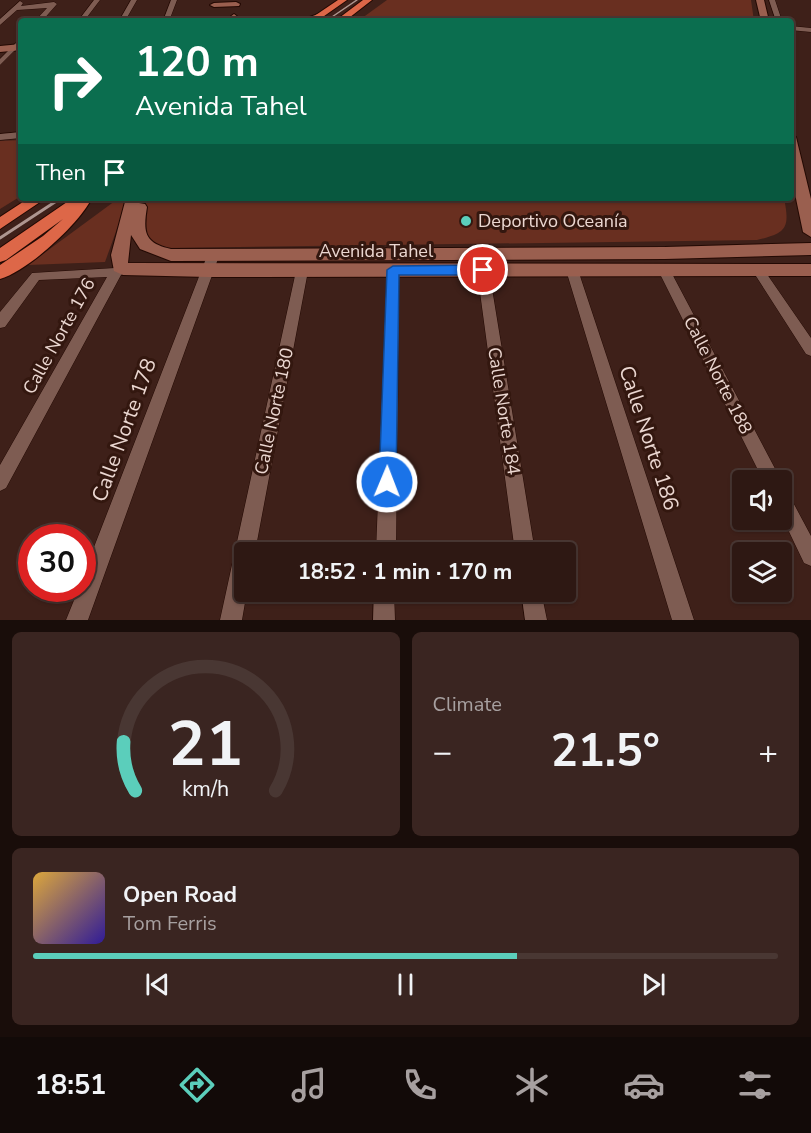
<!DOCTYPE html>
<html lang="en">
<head>
<meta charset="utf-8">
<style>
  body { margin:0; font-family:"Nunito Sans",sans-serif; background:#3a2521; color:#f1f3f6; height:100vh; display:flex; flex-direction:column; font-size:22px; white-space:nowrap }
  * { box-sizing:border-box; margin:0 }
  p { font-size:20px; color:#a7a0a0 }
  .icon { flex:none; width:33px; height:33px; fill:none; stroke:currentColor; stroke-width:2; stroke-linecap:round; stroke-linejoin:round }
  .map { position:relative; height:620px; overflow:hidden }
  .details { display:flex; flex-direction:column; gap:12px; padding:12px; background:#190d0a; flex:1 }
  .details>* { flex:none }
  .banner { position:absolute; left:18px; top:18px; width:776px; height:183px; border-radius:6px; box-shadow:0 2px 4px #0004,0 0 0 2px #493733; background:#0b6e4f; color:#fff; overflow:hidden }
  .tools { position:absolute; left:732px; top:470px; display:grid; gap:12px }
  .tools a { display:grid; place-items:center; width:60px; height:60px; border-radius:6px; background:#2e1813; box-shadow:0 2px 4px #0004,0 0 0 2px #493733; font-size:30px }
  .speed { position:absolute; left:18px; top:524px; display:flex; gap:12px; font-size:30px; font-weight:700; text-align:center }
  .speed>* { display:grid; place-content:center; width:78px; height:78px; border-radius:50%; background:#2e1813; box-shadow:0 2px 4px #0004,0 0 0 2px #493733; line-height:1 }
  .speed .limit { border:9px solid #d22; background:#fff; color:#111 }
  .pin { position:absolute; display:grid; place-items:center; width:51px; height:51px; color:#fff; margin:-26px; border:3px solid #fff; border-radius:50%; box-shadow:0 2px 6px #0007 }
  .me { position:absolute; width:66px; margin:-33px; rotate:1deg; stroke-linejoin:round; filter:drop-shadow(0 0 4px #0008) }
  .turn { display:flex; align-items:center; gap:21px; height:126px; padding:0 18px; font-size:27px }
  .turn .icon { width:78px; height:78px; stroke-width:2.5 }
  .turn b { display:block; font-size:42px; line-height:51px }
  .then { display:flex; align-items:center; height:57px; padding:0 18px; background:#0003; gap:12px; font-size:22px }
  .big { font-size:45px; font-weight:700; line-height:1.1 }
  .details .card { flex:1; display:flex; flex-direction:column; justify-content:center; gap:9px; min-width:0; padding:0 21px; border-radius:9px; background:#3a2521 }
  .details .dial { align-items:center; gap:0 }
  .dial svg { height:156px; overflow:visible; fill:none; stroke:#493733; stroke-width:7; stroke-linecap:round; text-anchor:middle }
  .dial text { fill:#f1f3f6; stroke:none }
  .song { display:flex; align-items:center; gap:18px }
  .cover { width:72px; height:72px; border-radius:9px; background:linear-gradient(135deg,hsl(40 70% 55%),hsl(250 70% 35%)) }
  .played { height:6px; border-radius:3px; background:linear-gradient(90deg,#5bcebb 65%,#493733 65%) }
  .keys { display:flex; justify-content:space-around; direction:ltr }
  .heat { display:flex; justify-content:space-between; align-items:center; font-size:33px; direction:ltr }
  .details .tiles { flex:1; display:grid; gap:12px; grid-template-columns:1fr 1fr }
  .card:last-child { grid-column:span 2 }
  .trip { position:absolute; left:234px; top:542px; width:342px; height:60px; border-radius:6px; background:#2e1813; box-shadow:0 2px 4px #0004,0 0 0 2px #493733; font-weight:700; line-height:60px; text-align:center }
  .tabs { display:flex; height:96px; justify-content:space-around; align-items:center; background:#120a08; color:#a7a0a0 }
  .tabs .icon { width:42px; height:42px }
  .tabs .active { color:#5bcebb }
  .tabs b { font-size:27px; color:#f1f3f6 }
  .map>svg:first-child { display:block }
  .green { fill:#692f20 }
  .lines { fill:none; stroke-linecap:round; stroke-linejoin:round }
  .street-casing { stroke:#230903; stroke-width:1 }
  .secondary-casing { stroke:#230903; stroke-width:2 }
  .highway-casing { stroke:#230903; stroke-width:2 }
  .street { fill:#7e5c52; fill-rule:evenodd }
  .secondary { fill:#9a5f4f; fill-rule:evenodd }
  .highway { fill:#dd6748; fill-rule:evenodd }
  .rail-far1 { stroke:#ae9690; stroke-width:1.5 }
  .rail { stroke:#ae9690; stroke-width:3 }
  .route { fill:#1a73e8; stroke:#114b97; stroke-width:1.5 }
  .poi-dot { fill:#5bcebb; stroke:#33170f; stroke-width:2 }
  .labels { text-anchor:middle; stroke-width:6; stroke-linejoin:round; paint-order:stroke }
  .poi-label { font-size:18px; fill:#ebd7d1; stroke:#33170f; text-anchor:start }
  .street-label { font-size:18px; fill:#ebd7d1; stroke:#33170f }
  .near-street-label { font-size:21px; fill:#ebd7d1; stroke:#33170f }
</style>
</head>
<body>
<div class="map">
<svg width="811" height="620" viewBox="0 0 811 620">
  <rect width="100%" height="100%" fill="#3e2019"/>
  <path class="green" d="M387,0H751L754,21H358Z
    M21,140V196L0,209V141Z
    M119,198H128L105,262L28,265Z
    M148,198H784C790,228 787,233 757,240L168,248C141,242 138,222 148,198Z"/>
  <g class="lines">
    <defs>
      <path id="street" d="M94,0H100L84,21H78Z
        M131,0H137L125,21H119Z
        M171,0H177L169,21H163Z
        M769,0H775L782,21H776Z
        M20,1L23,3L21,6L54,2L57,4L42,21H35L47,8L17,10L0,25V19Z
        M790,26L811,28V32L790,30Z
        M21,38V44L0,65V59Z
        M21,132V138L0,140V134Z
        M213,252L219,256L88,620H66L79,588H82V578L207,256Z
        M123,265L129,269L121,275L6,488L0,491V465L107,277L39,280L5,327L0,328V312L32,273L115,268Z
        M393,265L399,270L396,552H376L387,270Z
        M483,265L489,270L535,552H515L477,270Z
        M572,265L578,270L694,620H672L566,270Z
        M664,265L670,270L781,480H763L658,270Z
        M758,265L762,267L811,338V356L806,354L754,273L752,270Z
        M302,266L308,271L255,552H244V591H247L242,620H220L296,271Z
        M782,490L788,493L811,536V566L804,563L782,517Z
        M374,591H394L395,620H373Z
        M521,591H541L547,620H525Z"/>
      <path id="secondary" d="M756,0H764L769,21H761Z
        M236,2L240,4L239,6L214,7L210,5L214,3Z
        M234,14L243,21H234L230,17Z
        M318,14L322,17L321,19L299,21Z
        M21,44V50L0,52V46Z
        M790,133L796,137L811,199V237L803,232L790,170Z
        M126,198H140L139,203L145,204L147,207C143,232 144,243 171,249L665,247L811,243V255L665,259L171,261L140,249L131,235L128,263L811,264V276L208,277L123,275L114,271L111,255Z"/>
      <path id="highway" d="M338,0H347L317,21H307Z
        M363,0H372L345,21H335Z
        M29,198H46L0,229V217Z
        M78,198H92C79,224 28,271 0,279V265L43,236L63,219L6,260L0,262V248L67,202L76,201Z"/>
    </defs>
    <use href="#street" class="street-casing"/>
    <use href="#secondary" class="secondary-casing"/>
    <use href="#highway" class="highway-casing"/>
    <use href="#street" class="street"/>
    <use href="#secondary" class="secondary"/>
    <use href="#highway" class="highway"/>
    <path class="rail-far1" d="M326,21L357,0"/>
    <path class="rail" d="M0,238L61,198"/>
  </g>
  <path class="route" d="M483,265L489,270L483,275H399L396,482L394,488L387,491L381,488L379,482L387,270L393,266Z"/>
  <circle class="poi-dot" cx="466" cy="221" r="6"/>
  <g class="labels">
    <g class="poi-label">
      <text x="478" y="227">Deportivo Oceanía</text>
    </g>
    <g class="street-label">
      <text x="376" y="257">Avenida Tahel</text>
      <text transform="translate(59 336) rotate(-61)" y="6">Calle Norte 176</text>
      <text transform="translate(718 375) rotate(63)" y="6">Calle Norte 188</text>
      <text transform="translate(274 411) rotate(-78)" y="6">Calle Norte 180</text>
      <text transform="translate(504 411) rotate(81)" y="6">Calle Norte 184</text>
    </g>
    <g class="near-street-label">
      <text transform="translate(124 430) rotate(-70)" y="7">Calle Norte 178</text>
      <text transform="translate(649 438) rotate(72)" y="7">Calle Norte 186</text>
    </g>
  </g>
</svg>
<div class="tools">
<a><svg class="icon" aria-label="sound" viewBox="0 0 24 24"><path d="M4 9h4l5-4v14l-5-4H4zM17 9q2 3 0 6"/></svg></a>
<a><svg class="icon" aria-label="layers" viewBox="0 0 24 24"><path d="M12 4l9 5-9 5-9-5zM3 14l9 5 9-5"/></svg></a>
</div>
<div class="speed"><div class="limit">30</div></div>
<div class="pin" style="left:483px;top:270px;background:#d93025"><svg class="icon" aria-label="arrive" viewBox="0 0 24 24"><path d="M6 21V4h12l-3 4 3 4H6"/></svg></div>
<svg class="me" style="left:387px;top:482px" viewBox="-20 -20 40 40"><circle r="17" fill="#1a73e8" stroke="#fff" stroke-width="3"/><path d="M0-11L8 9 0 5-8 9z" fill="#fff"/></svg>
<div class="trip">18:52 · 1 min · 170 m</div>
<div class="banner">
<div class="turn"><svg class="icon" aria-label="right" viewBox="0 0 24 24"><path d="M7 20v-9h11M14 6l5 5-5 5"/></svg><div><b>120 m</b>Avenida Tahel</div></div>
<div class="then">Then<svg class="icon" aria-label="arrive" viewBox="0 0 24 24"><path d="M6 21V4h12l-3 4 3 4H6"/></svg></div>
</div>
</div>
<section class="details">
<div class="tiles">
<div class="card dial"><svg viewBox="0 0 100 80">
<path d="M14 69A42 42 0 1 1 86 69"/>
<path d="M14 69A42 42 0 0 1 8 44" stroke="#5bcebb"/>
<text x="50" y="56" font-size="32" font-weight="700">21</text>
<text x="50" y="72" font-size="11">km/h</text>
</svg></div>
<div class="card"><p>Climate</p>
<div class="heat"><a>−</a><b class="big">21.5°</b><a>+</a></div>
</div>
<div class="card">
<div class="song"><i class="cover"></i><div><b>Open Road</b><p>Tom Ferris</p></div></div>
<div class="played"></div>
<div class="keys"><svg class="icon" aria-label="previous" viewBox="0 0 24 24"><path d="M18 5L8 12l10 7zM5 5v14"/></svg><svg class="icon" aria-label="pause" viewBox="0 0 24 24"><path d="M8 5v14M16 5v14"/></svg><svg class="icon" aria-label="next" viewBox="0 0 24 24"><path d="M6 5l10 7-10 7zM19 5v14"/></svg></div>
</div>
</div>
</section>
<nav class="tabs">
<b>18:51</b>
<svg class="icon active" aria-label="directions" viewBox="0 0 24 24"><path d="M12 3l9 9-9 9-9-9zM9 14v-3h6M13 9l2 2-2 2"/></svg>
<svg class="icon" aria-label="music" viewBox="0 0 24 24"><path d="M9 18V5l10-2v13"/><circle cx="6" cy="18" r="3"/><circle cx="16" cy="16" r="3"/></svg>
<svg class="icon" aria-label="phone" viewBox="0 0 24 24"><path d="M5 4h4l2 5-3 2q2 4 5 5l2-3 5 2v4C11 20 4 13 5 4z"/></svg>
<svg class="icon" aria-label="climate" viewBox="0 0 24 24"><path d="M12 3v18M4 7l16 10M4 17L20 7"/></svg>
<svg class="icon" aria-label="car" viewBox="0 0 24 24"><path d="M5 17H2v-5l4-1 3-4h7l3 4 3 1v5h-3M9 17h6M6 11h13"/><circle cx="7" cy="17" r="2"/><circle cx="17" cy="17" r="2"/></svg>
<svg class="icon" aria-label="filters" viewBox="0 0 24 24"><path d="M4 7h16M4 17h16"/><circle cx="9" cy="7" r="2"/><circle cx="15" cy="17" r="2"/></svg>
</nav>
</body>
</html>
